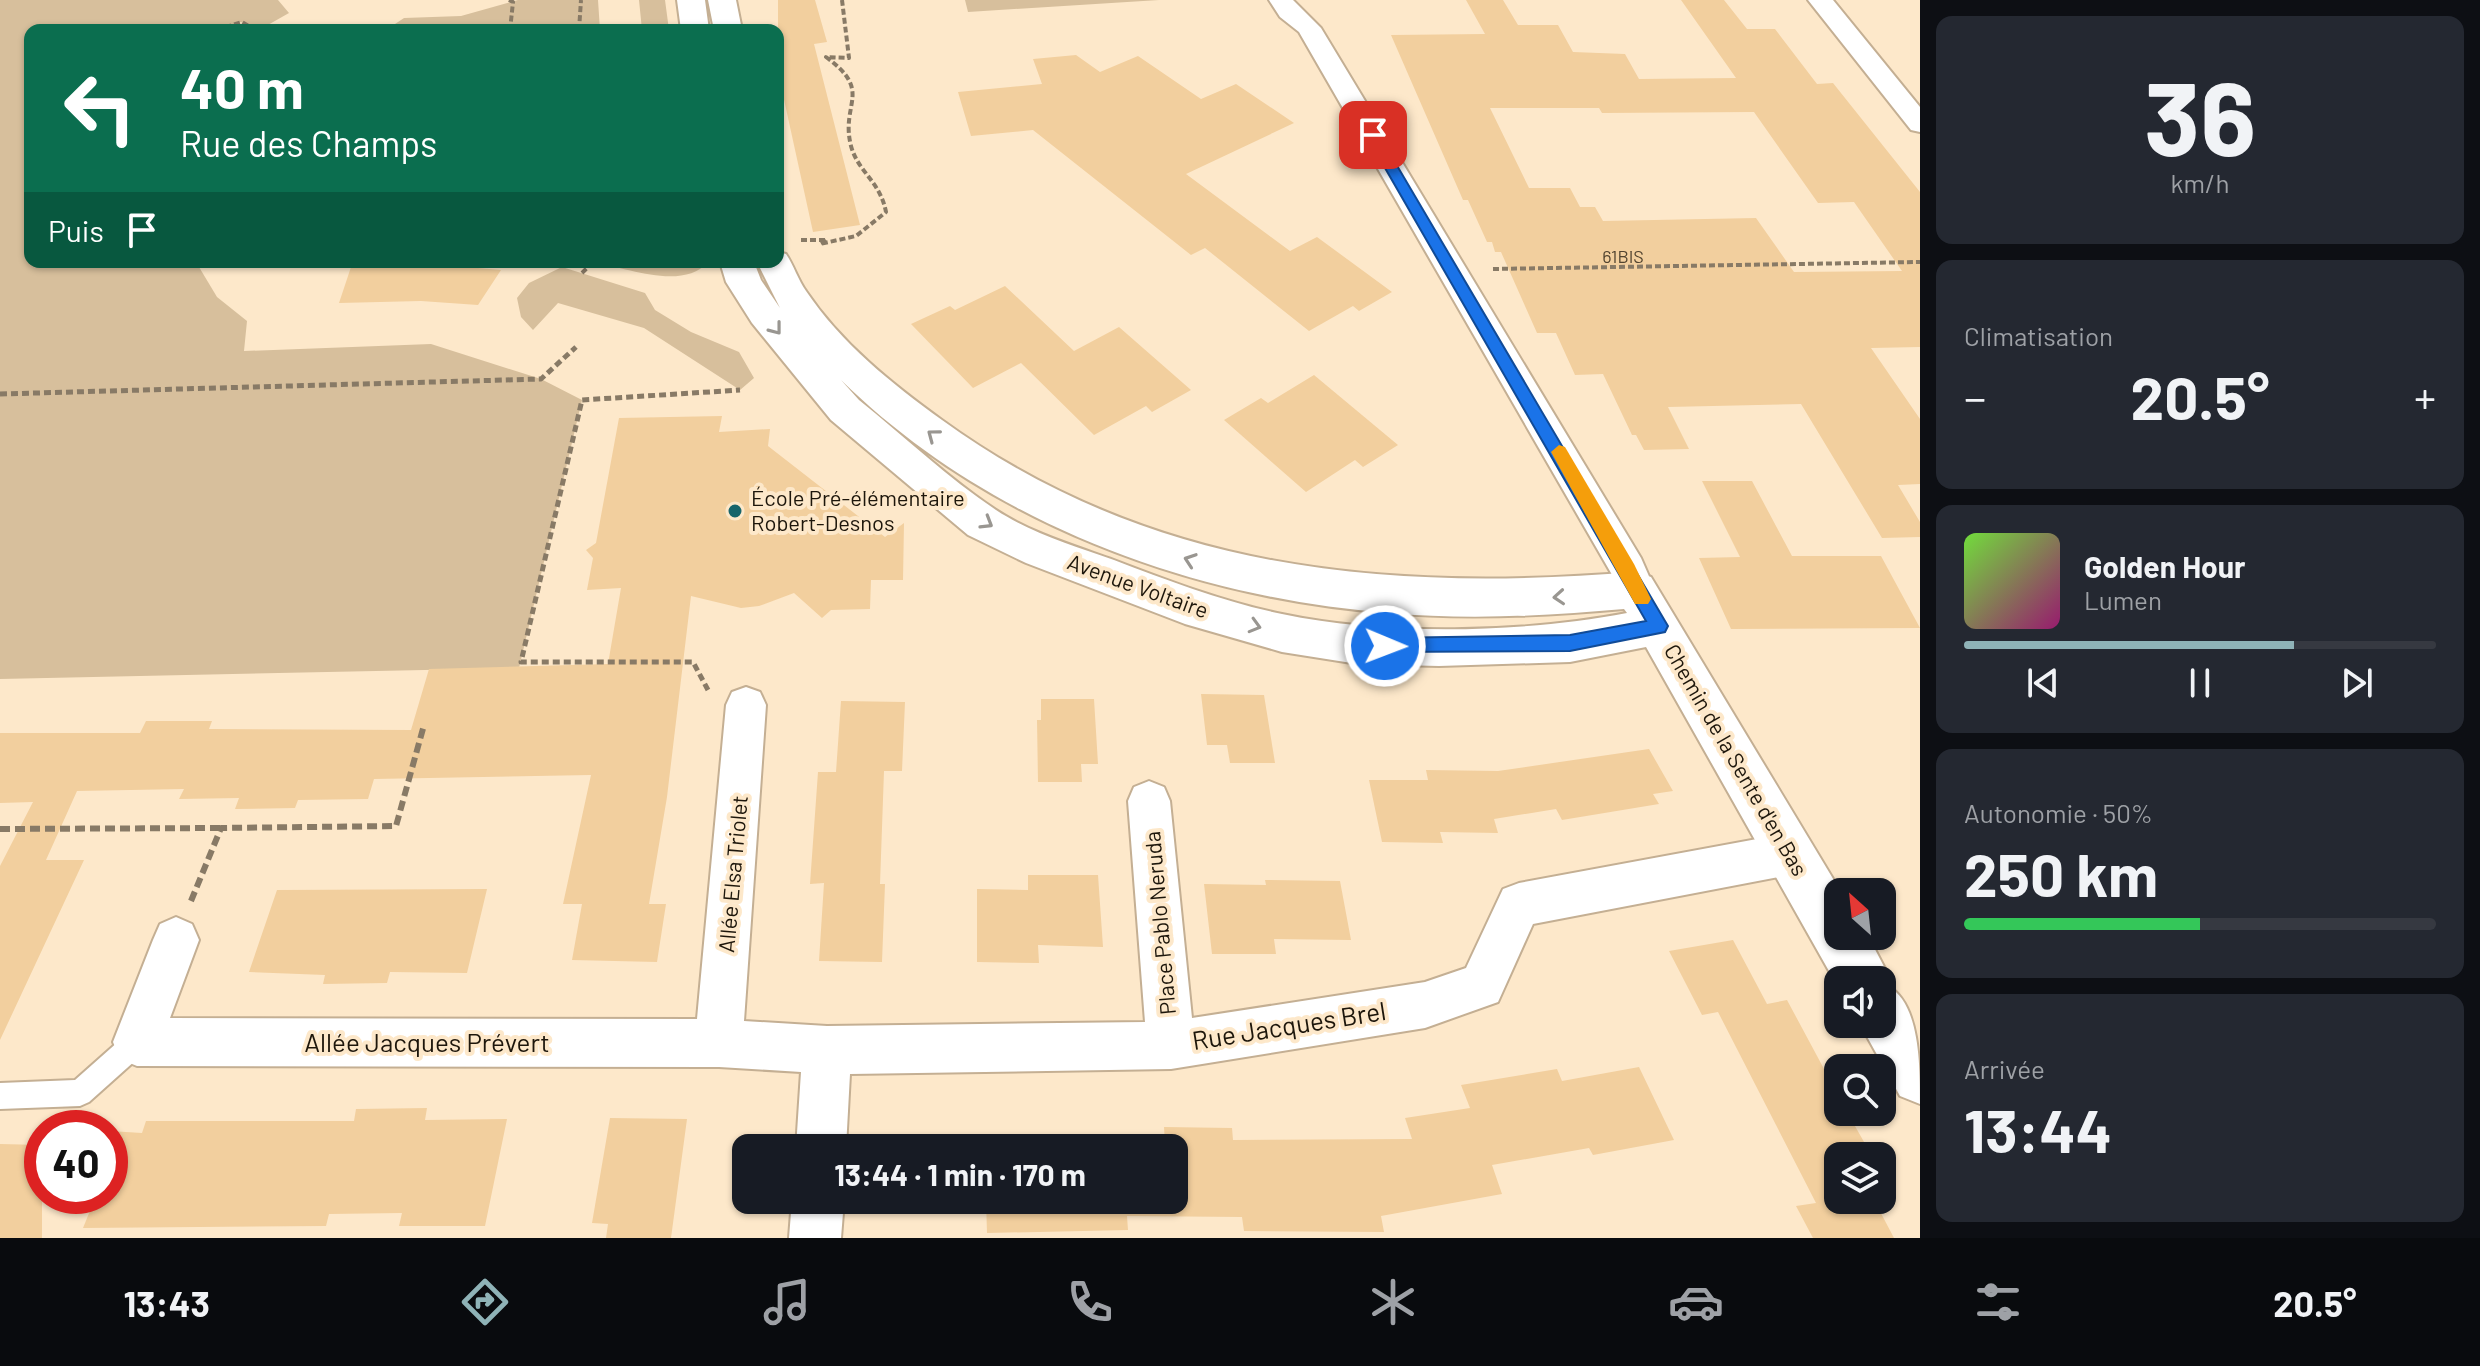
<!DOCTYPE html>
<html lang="fr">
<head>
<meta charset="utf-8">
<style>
  body { margin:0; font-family:Barlow,sans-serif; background:#242831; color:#f1f3f6; height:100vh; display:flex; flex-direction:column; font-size:30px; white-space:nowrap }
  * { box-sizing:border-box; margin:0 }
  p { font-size:26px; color:#9ea1a6 }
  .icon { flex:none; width:44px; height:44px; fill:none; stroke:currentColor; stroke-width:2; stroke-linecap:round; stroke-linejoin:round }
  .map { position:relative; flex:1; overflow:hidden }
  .drawer { display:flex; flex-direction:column; gap:16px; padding:16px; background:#0d0f14; width:560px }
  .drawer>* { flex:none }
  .hud { position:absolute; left:24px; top:24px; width:760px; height:244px; border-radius:16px; box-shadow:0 2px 6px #0004; background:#0b6e4f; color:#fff; overflow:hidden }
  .needle { width:52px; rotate:333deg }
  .controls { position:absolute; left:1824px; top:878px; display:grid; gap:16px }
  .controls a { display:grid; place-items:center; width:72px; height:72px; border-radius:16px; background:#171b24; box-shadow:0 2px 6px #0004; font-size:40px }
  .speed { position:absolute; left:24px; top:1110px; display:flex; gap:16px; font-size:40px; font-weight:700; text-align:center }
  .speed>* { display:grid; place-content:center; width:104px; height:104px; border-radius:50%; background:#171b24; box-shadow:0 2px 6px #0004; line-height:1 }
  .speed .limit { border:12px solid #d22; background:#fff; color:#111 }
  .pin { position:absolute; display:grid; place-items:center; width:68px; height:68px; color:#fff; margin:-34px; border-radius:16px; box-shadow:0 4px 12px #0006 }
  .me { position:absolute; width:88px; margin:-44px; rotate:91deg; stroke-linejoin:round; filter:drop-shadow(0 0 6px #0008) }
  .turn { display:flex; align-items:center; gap:28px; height:168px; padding:0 24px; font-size:36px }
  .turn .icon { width:104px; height:104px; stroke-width:2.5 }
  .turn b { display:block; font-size:56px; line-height:68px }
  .then { display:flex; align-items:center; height:76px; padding:0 24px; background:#0003; gap:16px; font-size:30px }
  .big { font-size:60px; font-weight:700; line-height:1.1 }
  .drawer .card { flex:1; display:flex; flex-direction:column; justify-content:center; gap:12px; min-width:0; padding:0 28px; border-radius:16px; background:#242831 }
  .drawer .dial { align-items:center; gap:0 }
  .dial b { font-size:104px; line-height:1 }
  .song { display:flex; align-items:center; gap:24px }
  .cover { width:96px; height:96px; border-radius:12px; background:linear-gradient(135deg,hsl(100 70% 55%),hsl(320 70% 35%)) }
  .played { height:8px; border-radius:4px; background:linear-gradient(90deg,#8fb3b7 70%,#363941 70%) }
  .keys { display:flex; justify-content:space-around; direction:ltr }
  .heat { display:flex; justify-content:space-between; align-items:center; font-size:44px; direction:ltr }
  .charge { height:12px; border-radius:6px; background:linear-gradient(90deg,#34c759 50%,#363941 0) }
  .trip { position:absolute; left:732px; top:1134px; width:456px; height:80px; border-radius:16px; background:#171b24; box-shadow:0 2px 6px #0004; font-weight:700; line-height:80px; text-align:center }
  .tab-bar { display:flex; height:128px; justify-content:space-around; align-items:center; background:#090b0e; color:#9ea1a6 }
  .tab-bar .icon { width:56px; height:56px }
  .tab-bar .selected { color:#8fb3b7 }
  .tab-bar b { font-size:36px; color:#f1f3f6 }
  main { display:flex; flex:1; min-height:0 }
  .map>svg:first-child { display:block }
  .green { fill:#d7bf9c }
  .building { fill:#f2cf9e; fill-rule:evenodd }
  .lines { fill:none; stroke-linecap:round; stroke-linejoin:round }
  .service-casing { stroke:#c4af93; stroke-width:4 }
  .minor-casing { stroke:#c4af93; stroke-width:4 }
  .tertiary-casing { stroke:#c4af93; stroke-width:4 }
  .path-far2 { stroke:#887a66; stroke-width:4; stroke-dasharray:6 3; stroke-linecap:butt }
  .path-far1 { stroke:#887a66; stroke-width:5; stroke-dasharray:7 4; stroke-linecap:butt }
  .path { stroke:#887a66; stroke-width:6; stroke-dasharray:10 5; stroke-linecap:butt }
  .service { fill:#fff; fill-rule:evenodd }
  .minor { fill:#fff; fill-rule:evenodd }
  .tertiary { fill:#fff; fill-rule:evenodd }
  .oneway { stroke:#999691 }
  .route { fill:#1a73e8; stroke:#114b97; stroke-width:2 }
  .slow { fill:#f59e0b }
  .poi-dot { fill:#17656b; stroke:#fde8ca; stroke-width:3 }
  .labels { text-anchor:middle; stroke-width:8; stroke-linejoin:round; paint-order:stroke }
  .number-label { font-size:18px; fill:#524430 }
  .poi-label { font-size:22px; fill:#1d160b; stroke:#fde8ca; text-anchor:start }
  .street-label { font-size:22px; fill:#1d160b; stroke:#fde8ca }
  .near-street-label { font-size:26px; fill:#1d160b; stroke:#fde8ca }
</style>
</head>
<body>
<main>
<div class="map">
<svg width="1920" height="1238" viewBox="0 0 1920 1238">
  <rect width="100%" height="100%" fill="#fde8ca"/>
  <path class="green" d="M0,0H278L289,13L259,30L241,22L217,30H30V262H196L217,297L247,321L244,351L431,344L541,379L582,400L519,668L0,679Z
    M518,0H598L600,30H386L404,18L461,16Z
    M639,0H665L669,30H642Z
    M965,0H1159L968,12Z
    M594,262H708C683,291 627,268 594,262Z
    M562,267L645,293L655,310L691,332L739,352L754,378L740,390L644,328L558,303L533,330L521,317L517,298L529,283Z"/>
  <path class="building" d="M778,0H815L827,42L814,44L860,225L813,232L778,72Z
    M1466,0H1503L1518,25H1558L1573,52L1625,54L1639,79L1736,78L1681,0H1724L1747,29H1775L1817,84L1833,83L1920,192V347L1871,348L1920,419V484L1898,485L1920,522V537L1882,538L1801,404L1668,407L1689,449L1644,450L1636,435H1632L1603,374L1575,375L1556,333H1537L1501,252H1495L1492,242H1487L1468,200H1463L1391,35L1485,34ZM1490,108H1599L1602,113L1754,112L1818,203L1854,202L1902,271L1794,272L1756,218L1603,221L1595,207H1580L1570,188H1529Z
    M1076,55L1100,72L1138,56L1201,99L1236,84L1294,123L1186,174L1290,251L1317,237L1392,292L1359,311L1353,306L1309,331L1205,248L1191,255L1033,130L971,136L958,92L1042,84L1033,59Z
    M411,264L443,265L501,270L478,305L421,301L339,303L351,267Z
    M1005,286L1074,351L1119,327L1191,390L1152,412L1146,406L1094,435L1021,363L973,388L911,324L950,306L955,310Z
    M1314,375L1398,445L1363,467L1355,460L1306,492L1224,420L1261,398L1268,403Z
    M722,416L719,432L770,429L768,446L885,537L904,523L903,580H871L870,609L831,610L822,618L794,593L759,606L741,608L691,596L667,797L649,904H666L657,962L572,960L582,904H563L591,775L374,779L368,799L298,800L295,808L235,809L239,798L179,799L184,789L77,791L46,860H84L0,1040V866L33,802L0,803V733H140L146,721H212L209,729L411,730L429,669L608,664L621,588L587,590L593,558L586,550L596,543L619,418Z
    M1702,481H1752L1792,556H1881L1920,628L1731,629L1699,558L1740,557Z
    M1201,694L1264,695L1275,763H1230L1227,745H1207Z
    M1041,699H1094L1098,764H1081L1082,782H1038L1037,720H1041Z
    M841,701L905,702L902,771H884L880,884H885L882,962L819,961L824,883L810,884L818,772H836Z
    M1649,749L1673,791L1653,794L1659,804L1562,820L1556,809L1494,819L1498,833L1440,832L1443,843L1382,842L1369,780H1428L1426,770L1498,771Z
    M1028,875H1098L1103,947L1038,945L1039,963L977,962V889L1028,890Z
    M1265,880L1340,881L1351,940L1274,939L1276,954H1212L1204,884L1266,885Z
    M487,889L467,973L390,972L387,983L323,984L325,975L249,972L277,890Z
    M1733,940L1767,1004L1787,1000L1838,1095V1112H1847L1872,1156H1838V1200H1874L1894,1238H1813L1796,1206L1816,1203L1718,1012L1702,1015L1669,951Z
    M1639,1067L1674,1140L1593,1155L1589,1148L1492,1165L1502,1194L1381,1216L1384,1232L1244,1231L1242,1217L1127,1216L1128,1230L987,1233L986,1200H1174V1148H986V1142L1165,1143L1164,1127L1232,1128L1233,1140L1412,1139L1405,1118L1470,1108L1461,1085L1557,1069L1562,1081Z
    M427,1108L425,1120L507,1119L485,1226H399L402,1213L329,1214L326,1226L83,1228L96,1196H110V1131L142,1133L146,1121H354L356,1109Z
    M610,1118L687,1119L671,1238H606L608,1224L592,1223Z
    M0,1144L42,1145V1238H0Z"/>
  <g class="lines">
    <defs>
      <path id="service" d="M137,1029L146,1033L150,1042L146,1051L89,1102L80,1106L0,1109V1083L75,1080L128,1033Z"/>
      <path id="minor" d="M1269,0H1293L1321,28L1641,558L1655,590L1649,601L1636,606L1623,601L1611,573L1299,32L1280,17Z
        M1808,0H1833L1920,107V132L1911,130Z
        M746,687L760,692L766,705L744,1021L827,1026L1145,1022L1128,801L1134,787L1149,781L1164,787L1170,801L1192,1018L1425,982L1466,968L1503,889L1519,883L1789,833L1804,839L1811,854L1804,869L1789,875L1533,924L1498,1002L1425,1028L1171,1069L850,1074L846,1148H796L801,1072L719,1067L137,1066L120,1059L113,1042L153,940L160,924L176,917L192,924L199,940L170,1018L697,1019L726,705L732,692Z
        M792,1200H844L841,1238H789Z"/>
      <path id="tertiary" d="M677,0H705L709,30H681Z
        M708,0H736L742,30H714Z
        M778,252L786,254C794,266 798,280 806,291C841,343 892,384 942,420C1151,572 1386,592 1636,572L1651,577L1841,892H1838V936H1868L1891,980L1888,986C1920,1004 1920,1065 1920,1104L1900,1096L1860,1024H1882V980H1838V987L1646,647L1570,662L1439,666L1358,664L1282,652L1185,624L1026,563L968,535L831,420L752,323L726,282L720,262H754L761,280L780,308L757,262H778ZM841,380C986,522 1188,597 1388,613C1467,620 1546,616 1624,609L1627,613C1522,633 1386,636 1282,614C1224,602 1169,581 1114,560C1075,546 1031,533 996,510C948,478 904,436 859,400Z"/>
    </defs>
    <use href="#service" class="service-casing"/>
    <use href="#minor" class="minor-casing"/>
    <use href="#tertiary" class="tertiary-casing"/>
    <path class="path-far2" d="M509,0L513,2L510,30
      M217,30L242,22L255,30
      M579,30L581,0
      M801,240H827L820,244L856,236L886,212C880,181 858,172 851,146C840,103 874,92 826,57L849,58L842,0
      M1493,269L1920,262
      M582,273L593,262"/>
    <path class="path-far1" d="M0,394L541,379L576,347
      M708,690L693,662H521L582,400L740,390"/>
    <path class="path" d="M0,829L221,828
      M191,901L221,828L396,826L424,725"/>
    <use href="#service" class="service"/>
    <use href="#minor" class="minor"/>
    <use href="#tertiary" class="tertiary"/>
  </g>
  <defs><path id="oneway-chevron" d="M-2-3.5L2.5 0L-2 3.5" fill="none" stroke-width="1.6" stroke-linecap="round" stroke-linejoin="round" transform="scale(2)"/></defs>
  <g class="oneway">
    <use href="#oneway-chevron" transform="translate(776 329) rotate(52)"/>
    <use href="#oneway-chevron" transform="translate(933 435) rotate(-143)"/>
    <use href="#oneway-chevron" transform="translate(987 523) rotate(31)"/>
    <use href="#oneway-chevron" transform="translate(1190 560) rotate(-161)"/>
    <use href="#oneway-chevron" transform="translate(1559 597) rotate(176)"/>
    <use href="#oneway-chevron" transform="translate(1255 626) rotate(16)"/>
  </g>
  <path class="route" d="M1368,132L1379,135L1665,621L1668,626L1665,632L1570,651L1378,652L1376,646L1378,640L1385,638L1570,635L1646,621L1366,135Z"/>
  <path class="slow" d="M1559,445L1565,447L1634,564L1651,599L1648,604H1635L1551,452Z"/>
  <circle class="poi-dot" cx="735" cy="511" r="8"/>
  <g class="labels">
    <g class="number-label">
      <text x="1623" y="263">61BIS</text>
    </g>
    <g class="poi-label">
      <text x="751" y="506">École Pré-élémentaire<tspan x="751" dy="25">Robert-Desnos</tspan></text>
    </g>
    <g class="street-label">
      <text transform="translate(1138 586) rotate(20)" y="8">Avenue Voltaire</text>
      <text transform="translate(1736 760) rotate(60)" y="8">Chemin de la Sente d'en Bas</text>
      <text transform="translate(733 874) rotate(-85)" y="8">Allée Elsa Triolet</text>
      <text transform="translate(1160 923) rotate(-95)" y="8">Place Pablo Neruda</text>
    </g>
    <g class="near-street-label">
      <text transform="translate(1289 1026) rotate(-9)" y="9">Rue Jacques Brel</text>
      <text x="427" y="1052">Allée Jacques Prévert</text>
    </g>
  </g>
</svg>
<div class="controls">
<a><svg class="needle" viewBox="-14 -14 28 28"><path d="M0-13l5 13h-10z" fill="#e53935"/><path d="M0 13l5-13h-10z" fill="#9ea1a6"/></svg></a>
<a><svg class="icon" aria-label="sound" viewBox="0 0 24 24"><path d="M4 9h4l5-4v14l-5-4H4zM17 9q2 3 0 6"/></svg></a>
<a><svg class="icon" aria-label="search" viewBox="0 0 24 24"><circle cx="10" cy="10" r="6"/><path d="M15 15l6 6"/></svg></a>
<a><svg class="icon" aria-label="layers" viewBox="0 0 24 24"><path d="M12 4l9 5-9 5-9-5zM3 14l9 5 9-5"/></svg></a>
</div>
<div class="speed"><div class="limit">40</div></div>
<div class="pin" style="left:1373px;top:135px;background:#d93025"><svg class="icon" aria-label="arrive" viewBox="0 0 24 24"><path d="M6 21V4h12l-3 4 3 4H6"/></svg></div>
<svg class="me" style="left:1385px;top:646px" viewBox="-20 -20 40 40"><circle r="17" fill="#1a73e8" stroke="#fff" stroke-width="3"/><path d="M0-11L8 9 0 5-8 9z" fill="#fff"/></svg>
<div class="trip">13:44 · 1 min · 170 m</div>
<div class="hud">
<div class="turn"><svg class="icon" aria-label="left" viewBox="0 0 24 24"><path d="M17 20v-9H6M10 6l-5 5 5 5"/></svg><div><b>40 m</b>Rue des Champs</div></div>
<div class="then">Puis<svg class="icon" aria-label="arrive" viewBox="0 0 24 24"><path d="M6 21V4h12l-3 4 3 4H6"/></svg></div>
</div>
</div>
<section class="drawer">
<div class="card dial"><b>36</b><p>km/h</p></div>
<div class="card"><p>Climatisation</p>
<div class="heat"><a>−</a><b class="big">20.5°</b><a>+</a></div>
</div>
<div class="card">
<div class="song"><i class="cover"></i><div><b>Golden Hour</b><p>Lumen</p></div></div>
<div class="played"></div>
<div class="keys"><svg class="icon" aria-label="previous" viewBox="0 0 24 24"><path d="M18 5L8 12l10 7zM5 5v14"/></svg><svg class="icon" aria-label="pause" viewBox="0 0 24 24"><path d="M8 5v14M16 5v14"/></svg><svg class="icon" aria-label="next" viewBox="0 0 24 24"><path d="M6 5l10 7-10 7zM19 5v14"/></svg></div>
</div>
<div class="card"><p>Autonomie · 50%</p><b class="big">250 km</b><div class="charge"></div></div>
<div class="card"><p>Arrivée</p><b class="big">13:44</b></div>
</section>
</main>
<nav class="tab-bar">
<b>13:43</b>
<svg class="icon selected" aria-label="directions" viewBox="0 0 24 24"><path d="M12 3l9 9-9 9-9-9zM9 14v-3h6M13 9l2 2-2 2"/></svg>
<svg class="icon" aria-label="music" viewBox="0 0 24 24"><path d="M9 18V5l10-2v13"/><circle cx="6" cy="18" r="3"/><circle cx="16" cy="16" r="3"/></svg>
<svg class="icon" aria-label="phone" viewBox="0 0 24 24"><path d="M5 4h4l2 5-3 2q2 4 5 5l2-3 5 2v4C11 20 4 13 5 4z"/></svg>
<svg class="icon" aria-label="climate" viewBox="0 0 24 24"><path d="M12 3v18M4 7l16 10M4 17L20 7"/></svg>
<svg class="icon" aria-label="car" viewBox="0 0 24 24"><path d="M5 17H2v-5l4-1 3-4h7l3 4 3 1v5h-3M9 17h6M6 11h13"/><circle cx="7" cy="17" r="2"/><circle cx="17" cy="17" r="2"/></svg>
<svg class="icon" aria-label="filters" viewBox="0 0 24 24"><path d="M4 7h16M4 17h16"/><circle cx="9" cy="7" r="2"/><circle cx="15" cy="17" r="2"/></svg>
<b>20.5°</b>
</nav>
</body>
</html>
